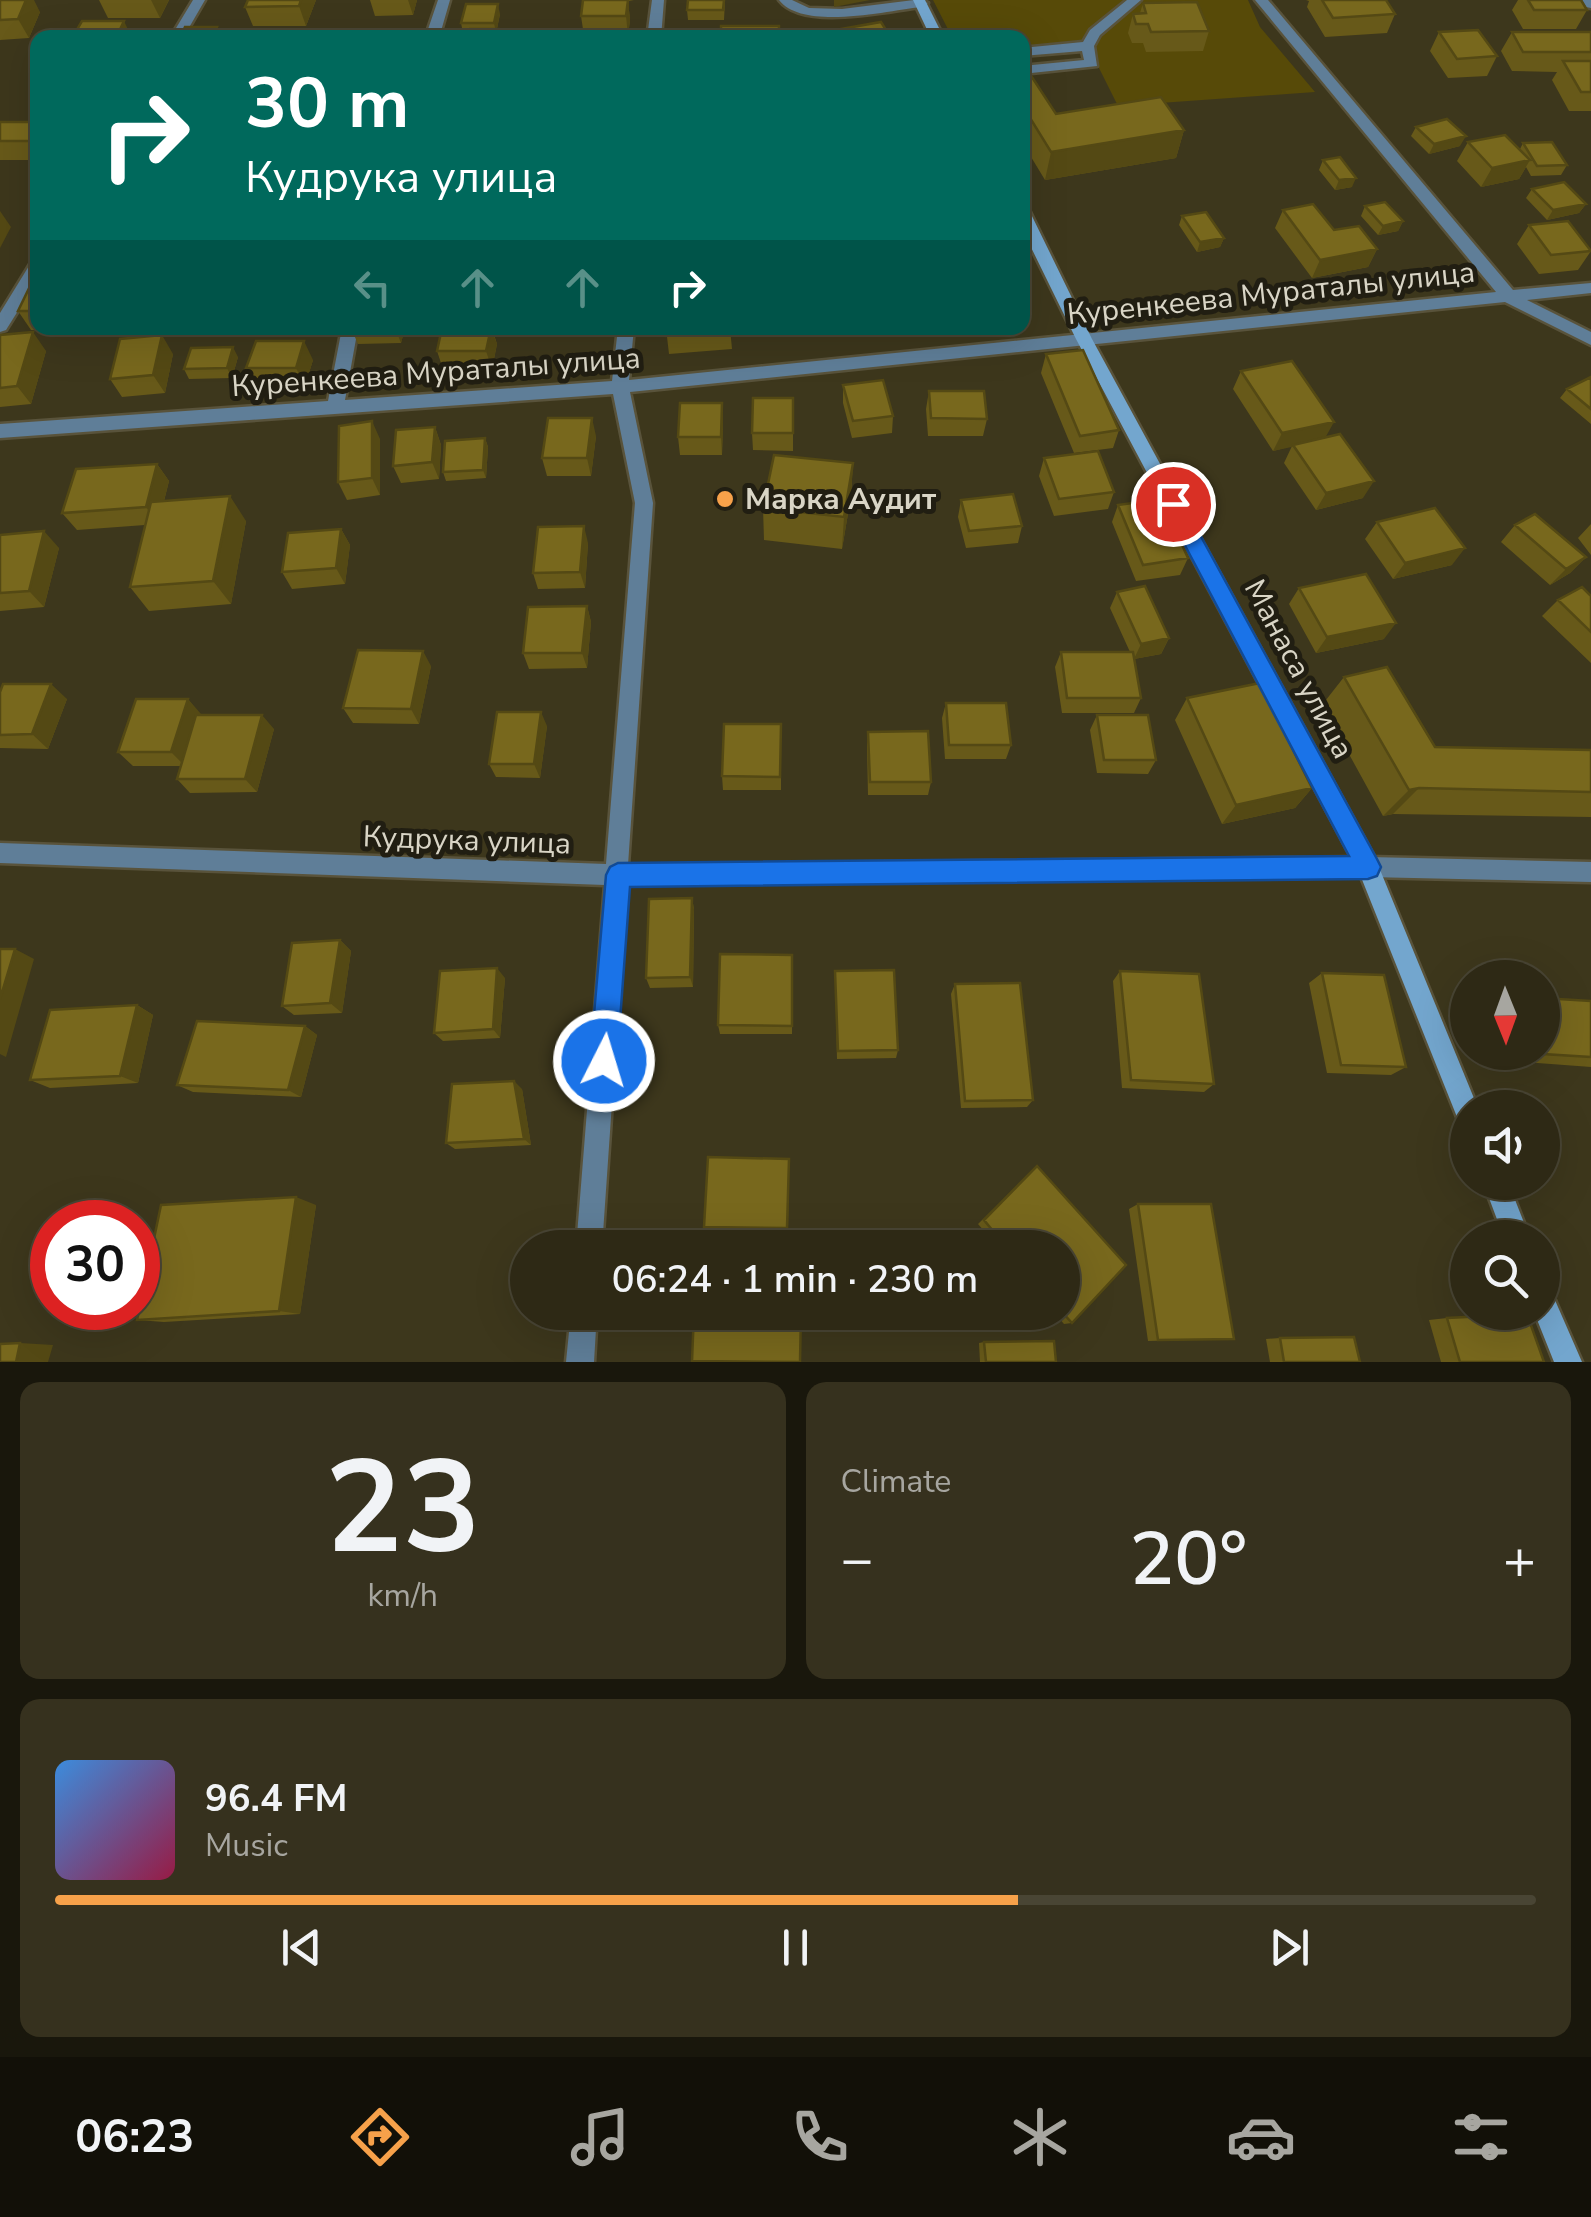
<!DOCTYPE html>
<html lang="en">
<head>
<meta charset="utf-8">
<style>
  body { margin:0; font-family:"Nunito Sans",sans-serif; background:#36311e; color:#f1f3f6; height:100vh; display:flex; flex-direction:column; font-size:38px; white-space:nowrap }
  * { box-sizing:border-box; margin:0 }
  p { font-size:32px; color:#a7a6a0 }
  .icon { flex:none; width:55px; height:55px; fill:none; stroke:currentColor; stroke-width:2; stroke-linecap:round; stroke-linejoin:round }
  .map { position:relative; height:1362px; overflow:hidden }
  .panel { display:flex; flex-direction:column; gap:20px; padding:20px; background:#19170c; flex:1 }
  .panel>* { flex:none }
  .guide { position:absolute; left:30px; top:30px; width:1000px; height:305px; border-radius:20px; box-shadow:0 10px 40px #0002,0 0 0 2px #494534; background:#00695c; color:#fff; overflow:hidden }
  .needle { width:65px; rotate:179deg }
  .controls { position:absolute; left:1450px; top:960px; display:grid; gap:20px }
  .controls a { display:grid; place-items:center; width:110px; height:110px; border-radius:50%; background:#2e2915; box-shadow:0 10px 40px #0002,0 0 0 2px #494534; font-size:50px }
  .speed { position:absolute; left:30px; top:1200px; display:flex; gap:20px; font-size:50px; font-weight:700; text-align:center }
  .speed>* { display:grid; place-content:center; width:130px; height:130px; border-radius:50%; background:#2e2915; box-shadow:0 10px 40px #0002,0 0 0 2px #494534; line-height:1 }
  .speed .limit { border:15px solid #d22; background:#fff; color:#111 }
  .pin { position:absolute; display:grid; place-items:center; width:85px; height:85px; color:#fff; margin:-42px; border:5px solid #fff; border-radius:50%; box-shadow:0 2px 10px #0007 }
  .me { position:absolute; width:110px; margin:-55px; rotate:5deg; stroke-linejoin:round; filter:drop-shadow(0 0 8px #0008) }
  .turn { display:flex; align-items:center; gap:35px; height:210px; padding:0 50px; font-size:45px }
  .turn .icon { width:130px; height:130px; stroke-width:2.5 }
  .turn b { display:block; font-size:70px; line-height:85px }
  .lanes { display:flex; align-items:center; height:95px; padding:0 50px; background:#0003; justify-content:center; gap:50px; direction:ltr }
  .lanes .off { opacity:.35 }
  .big { font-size:75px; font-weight:600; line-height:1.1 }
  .panel .widget { flex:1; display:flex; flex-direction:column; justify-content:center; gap:15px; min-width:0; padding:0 35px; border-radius:20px; background:#36311e }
  .panel .dial { align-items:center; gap:0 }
  .dial b { font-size:130px; line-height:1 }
  .song { display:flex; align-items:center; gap:30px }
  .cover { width:120px; height:120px; border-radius:15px; background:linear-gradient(135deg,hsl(210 70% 55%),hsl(340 70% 35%)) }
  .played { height:10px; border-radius:5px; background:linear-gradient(90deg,#f7a14a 65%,#494534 65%) }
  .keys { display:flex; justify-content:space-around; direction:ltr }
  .heat { display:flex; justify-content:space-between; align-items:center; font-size:55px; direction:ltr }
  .panel .tiles { flex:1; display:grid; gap:20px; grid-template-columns:1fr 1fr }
  .widget:last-child { grid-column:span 2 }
  .trip { position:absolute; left:510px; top:1230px; width:570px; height:100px; border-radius:50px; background:#2e2915; box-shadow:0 10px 40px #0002,0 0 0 2px #494534; font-weight:600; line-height:100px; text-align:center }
  .menu { display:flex; height:160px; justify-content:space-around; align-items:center; background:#121008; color:#a7a6a0 }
  .menu .icon { width:70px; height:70px }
  .menu .on { color:#f7a14a }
  .menu b { font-size:45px; color:#f1f3f6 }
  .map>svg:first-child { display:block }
  .green { fill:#574a08 }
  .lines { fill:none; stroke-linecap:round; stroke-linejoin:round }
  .lane-casing { stroke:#59533b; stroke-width:5 }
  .street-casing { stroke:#59533b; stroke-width:5 }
  .secondary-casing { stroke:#59533b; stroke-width:5 }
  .lane { fill:#5f7e98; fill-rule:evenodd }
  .street { fill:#5f7e98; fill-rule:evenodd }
  .secondary { fill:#73a6ce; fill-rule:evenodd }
  .wall { fill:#675919 }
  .shaded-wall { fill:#544914 }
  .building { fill:#78681d; stroke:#544914; stroke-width:2.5 }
  .route { fill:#1a73e8; stroke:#114b97; stroke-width:2.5 }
  .poi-dot { fill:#f7a14a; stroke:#211e12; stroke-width:4 }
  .labels { text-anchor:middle; stroke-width:10; stroke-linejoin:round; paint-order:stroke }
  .street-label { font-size:30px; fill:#d9d5c6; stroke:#211e12 }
  .poi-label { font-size:30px; font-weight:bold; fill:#d9d5c6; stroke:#211e12; text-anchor:start }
</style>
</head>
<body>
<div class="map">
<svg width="1591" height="1362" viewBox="0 0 1591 1362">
  <rect width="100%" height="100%" fill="#3d371c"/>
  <path class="green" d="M933,0H1248L1260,27L1315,92L1118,106L1086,42L1023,48L1022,38L952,37Z"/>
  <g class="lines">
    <defs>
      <path id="lane" d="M779,0H792L809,8L842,9L914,0L928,3L921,7C886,11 803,31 779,0Z"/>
      <path id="street" d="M193,0H205L183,38H170Z
        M438,0H450L439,38H425Z
        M652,0H664L661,38H647Z
        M1127,0H1141L1100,35L1094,46L1097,66L1022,74V66L1084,60L1082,51L1022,56V48L1083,42L1090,30Z
        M1255,0H1268L1513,290L1591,283V293L1527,300L1591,332V345L1505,302L630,392L653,503L628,865L1368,857L1591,862V882L1368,877L627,885L602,1248H576L605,885L0,863V843L606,864L635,503L613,394L0,438V424L328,401L342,328H358L345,400L612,381L618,328H634L629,380L1496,292Z
        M1582,0H1591V8L1586,7Z
        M38,260V279L6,330L0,332V313L32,261Z
        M571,1312H597L594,1362H566Z"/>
      <path id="secondary" d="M913,0H925L944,38H931Z
        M1022,207L1030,212L1092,339L1376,860L1478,1108H1468V1125L1459,1122L1359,872L1076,339L1022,229Z
        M1483,1182H1508L1530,1238H1504Z
        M1542,1287L1551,1291L1582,1362H1554L1534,1312H1542Z"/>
    </defs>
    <use href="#lane" class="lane-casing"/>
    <use href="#street" class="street-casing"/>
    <use href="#secondary" class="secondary-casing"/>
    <use href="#lane" class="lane"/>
    <use href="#street" class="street"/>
    <use href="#secondary" class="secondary"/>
  </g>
  <path class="wall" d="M0,0L40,12L29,38L0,40Z
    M99,0H169L160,18H108Z
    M248,0H316L306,26H253L245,7Z
    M370,0H417L413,15L375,16Z
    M583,0H634L628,1L630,20L628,36H584L581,16Z
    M725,0L724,20H688L687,10Z
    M1306,0H1386L1395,14L1387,33L1325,37L1307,7L1309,1Z
    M1518,0H1581L1587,10L1576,29H1523L1512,10Z
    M1143,3L1209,31L1203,51L1146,52L1143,43H1132L1128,33L1133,14L1140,13Z
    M500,14L497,29L463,33L461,23Z
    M1439,32L1497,56L1487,76L1448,78L1430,51Z
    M1512,32H1591V111H1569L1552,80L1557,72L1512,71L1501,51Z
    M1022,72L1056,114L1184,130L1176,158L1045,180L1022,142Z
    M0,122H38V160H0Z
    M1416,127L1460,146L1429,154L1411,136Z
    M1468,142L1520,149L1523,143L1567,165L1561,175L1531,176L1526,167L1519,179L1481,187L1457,161Z
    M1323,160L1352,187L1335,190L1319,170Z
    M1532,189L1586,204L1579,213L1547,220L1526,198Z
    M1365,206L1403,221L1398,231L1378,235L1361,216Z
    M1283,210L1377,249L1368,267L1312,278L1275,228Z
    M1182,216L1224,238L1220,247L1197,252L1179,225Z
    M1529,225L1591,251L1578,270L1539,274L1517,244Z
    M38,280V328H76L75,330H31L18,311Z
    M205,328H266L264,334H208Z
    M287,328H321L319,336H291Z
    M351,328H405L401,343L358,344Z
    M442,328H492L497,344L492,369H443L437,351Z
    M666,328H730L732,349L669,354Z
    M0,335L46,351L31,404L0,407Z
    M173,354L165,393L122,397L110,379Z
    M1046,354L1119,430L1113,448L1074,453L1041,373Z
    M238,357L232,378L189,379L184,369Z
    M313,360L305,386H256L246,368Z
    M1241,371L1325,437L1363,498L1316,510L1284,463L1292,446L1273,451L1233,389Z
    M1591,377V424L1560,398L1567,389Z
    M843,385L893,416L892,433L852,438L843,403Z
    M929,391L987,419L983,436H928L926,409Z
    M793,398V451L753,450L752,433Z
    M722,403L723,421L722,455H680L678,437Z
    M435,427L441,445L439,479L401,483L393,466Z
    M596,436L591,476H547L542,458Z
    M485,438L488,447L486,478L446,481L443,472Z
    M380,439V495L347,500L338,482Z
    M1044,458L1114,492L1108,509L1054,516L1039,476Z
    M853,463L851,496L842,549L764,540L763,508Z
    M157,464L169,481L164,501L246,521L231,604L149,611L130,587L145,525L77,530L62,513Z
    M961,500L1022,526L1018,543L966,548L958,517Z
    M1118,505L1188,558L1180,575L1136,581L1112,522Z
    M1377,522L1452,565L1393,579L1365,539Z
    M1591,524V555L1578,538Z
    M1515,525L1586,557L1570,573L1550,585L1501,542Z
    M341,529L350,545L345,584L292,589L282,572Z
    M0,535L59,548L44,607L0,611Z
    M588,543L585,588L538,589L533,573Z
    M1299,588L1384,639L1316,653L1289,604Z
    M1117,592L1169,638L1161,654L1134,659L1141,698L1134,713H1062L1055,667L1061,652H1130L1110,608Z
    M1591,596V663L1542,616L1558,600Z
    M587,606L591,622L587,668L529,669L523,653Z
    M431,666L419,724L353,723L343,708Z
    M1344,677L1435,747L1591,750V817L1393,814L1383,816L1322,705Z
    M0,692L67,699L48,749L0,748Z
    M1187,698L1312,788L1295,808L1222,824L1175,720Z
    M188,699L200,715L274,729L257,792L190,793L177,779L181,766H133L118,752Z
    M946,703L1011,745L1006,759H945L942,718Z
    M1097,715L1156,760L1148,774L1097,773L1090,730Z
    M781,724V790H723L722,776Z
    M547,726L540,778L496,777L489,764Z
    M868,732L931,782L928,795H868L867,746Z
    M692,898L694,909L693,987L650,988L646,978Z
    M340,940L351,951L342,1013L294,1015L282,1006Z
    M792,955V1034H720L718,1025Z
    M835,971L898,1050L896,1058L837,1059Z
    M1120,971L1214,1084L1204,1092L1122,1088L1113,981Z
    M1322,973L1406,1067L1391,1075L1327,1073L1309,983Z
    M505,978L500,1038L443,1041L434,1033Z
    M955,984L1033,1100L1027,1107L961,1108L951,994Z
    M1591,1001V1067L1524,1062L1521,1052H1542Z
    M137,1005L153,1015L138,1083L50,1088L30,1080Z
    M305,1026L317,1035L301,1097L193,1092L177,1085Z
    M522,1089L531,1145L455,1149L446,1143Z
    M789,1159L788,1232L707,1231L704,1227Z
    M1037,1166L1126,1265L1072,1323L1064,1324L1054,1312H1062V1248H999L978,1224Z
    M1138,1204L1234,1339L1148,1341L1129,1209Z
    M316,1205L300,1314L164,1322L137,1320Z
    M1447,1318L1544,1362H1441L1429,1320Z
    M1280,1338L1360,1362H1270L1266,1339Z
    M984,1342L1056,1362H980L979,1343Z"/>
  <path class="shaded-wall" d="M26,0H34L40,12L29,38L18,19Z
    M151,0H169L160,18Z
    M301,0H316L306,26L299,6Z
    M408,0H417L413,15Z
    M628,0L630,20L628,36L626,16Z
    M834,0H870L834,7Z
    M498,4L500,14L496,33L494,23Z
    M124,21L132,38H116Z
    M217,27L221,38H212Z
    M1184,130L1176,158L1045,180L1051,152Z
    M1466,136L1460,146L1429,154L1434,144Z
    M1530,160L1519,179L1481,187L1492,168Z
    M1356,178L1352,187L1335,190L1339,180Z
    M1586,204L1579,213L1547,220L1553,210Z
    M0,211L11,227L0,248Z
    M1403,221L1398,231L1378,235L1383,226Z
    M1224,238L1220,247L1197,252L1200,242Z
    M1377,249L1368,267L1312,278L1320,260Z
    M395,328H405L401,343Z
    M491,328L497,344L492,369L486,351Z
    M33,332L46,351L31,404L17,386Z
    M162,335L173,354L165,393L153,375Z
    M304,341L313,360L305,386L296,368Z
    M233,347L238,357L232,378L227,368Z
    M722,403L723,421L722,455L721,437Z
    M592,418L596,436L591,476L587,458Z
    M372,421L380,439V495L372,478Z
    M1334,422L1324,440L1273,451L1282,433Z
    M435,427L441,445L439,479L432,462Z
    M485,438L488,447L486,478L483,470Z
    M853,463L851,496L842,549L844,517Z
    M157,464L169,481L158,524L146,507Z
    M1374,481L1363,498L1316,510L1326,493Z
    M230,496L246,521L231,604L213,581Z
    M584,526L588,543L585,588L580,572Z
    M341,529L350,545L345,584L336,568Z
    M44,531L59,548L44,607L29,591Z
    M1465,548L1452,565L1393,579L1405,563Z
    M1586,557L1570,573L1550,585L1566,569Z
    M587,606L591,622L587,668L582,653Z
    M1396,623L1384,639L1316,653L1327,637Z
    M1169,638L1161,654L1134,659L1141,644Z
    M423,651L431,666L419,724L411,709Z
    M51,684L67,699L48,749L32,734Z
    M188,699L201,714L185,766L171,752Z
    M541,712L547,726L540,778L534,764Z
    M262,715L274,729L257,792L245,779Z
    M1312,788L1295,808L1222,824L1236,805Z
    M1419,788L1393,814L1383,816L1409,790Z
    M692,898L694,909L693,987L690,977Z
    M340,940L351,951L342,1013L330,1003Z
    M15,949L34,959L6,1057L0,1054V999Z
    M497,968L505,978L500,1038L493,1029Z
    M137,1005L153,1015L138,1083L120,1076Z
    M305,1026L317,1035L301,1097L288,1090Z
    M514,1081L522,1089L531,1145L524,1139Z
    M296,1197L316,1205L300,1314L279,1311Z
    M20,1343L53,1345L48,1362H16Z"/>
  <path class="building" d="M0,0H26L18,19L0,20Z
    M248,0H301L299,6L245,7Z
    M583,0H628L626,16H581Z
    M688,0H724L723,10H687Z
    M1322,0H1386L1395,14L1333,18Z
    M1528,0H1581L1587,10H1534Z
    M1197,2L1209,31L1151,32L1148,24H1136L1133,14L1146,13L1143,3Z
    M466,4H498L494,23H461Z
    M82,21H124L116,38H72Z
    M881,22L891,38H834L830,31Z
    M721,26H779V38H721Z
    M185,27H217L212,38H180Z
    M470,29H498L496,38H468Z
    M1478,30L1497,56L1457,59L1439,32Z
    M1512,32H1591V52H1523Z
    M286,36H322V38Z
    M1563,61H1591V92H1581Z
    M1028,71L1056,114L1161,97L1184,130L1051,152L1022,105V72Z
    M1447,119L1466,136L1434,144L1416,127Z
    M0,122H38V141H0Z
    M1505,135L1530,160L1492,168L1468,142Z
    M1552,142L1567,165L1537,166L1523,143Z
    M1340,157L1356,178L1339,180L1323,160Z
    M1564,182L1586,204L1553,210L1532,189Z
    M1385,202L1403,221L1383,226L1365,206Z
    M1313,204L1334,230L1359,226L1377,249L1320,260L1283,210Z
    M1206,212L1224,238L1200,242L1182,216Z
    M1568,221L1591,251L1551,255L1529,225Z
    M33,280H38V311H18Z
    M442,328H491L486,351H437Z
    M666,328H730L731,331L666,336Z
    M33,332L17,386L0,388V335Z
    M162,335L153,375L110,379L120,339Z
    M256,341H304L296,368H246Z
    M233,347L227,368L184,369L191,348Z
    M1083,350L1119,430L1080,436L1046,354Z
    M1292,361L1334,422L1282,433L1241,371Z
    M1591,377V409L1567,389Z
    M883,380L893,416L853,421L843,385Z
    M929,391H984L987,419L931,418Z
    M753,398H793V433H752Z
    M680,403H722L721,437H678Z
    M548,418H592L587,458H542Z
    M372,421V478L338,482L339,426Z
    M435,427L432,462L393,466L396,430Z
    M1340,434L1374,481L1326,493L1293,445Z
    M485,438L483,470L443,472L445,441Z
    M1098,451L1114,492L1059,499L1044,458Z
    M774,455L853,463L844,517L763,508Z
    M157,464L146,507L62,513L76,469Z
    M1013,494L1022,526L969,531L961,500Z
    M230,496L213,581L130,587L151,502Z
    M1161,499L1188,558L1143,565L1118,505Z
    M1435,508L1465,548L1405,563L1377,522Z
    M1535,514L1586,557L1566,569L1515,525Z
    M584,526L580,572L533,573L538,527Z
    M341,529L336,568L282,572L288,533Z
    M44,531L29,591L0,593V535Z
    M1366,574L1396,623L1327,637L1299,588Z
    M1145,586L1169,638L1141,644L1117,592Z
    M1582,587L1591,596V632L1558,600Z
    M587,606L582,653H523L528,607Z
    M358,650L423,651L411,709L343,708Z
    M1061,652H1133L1141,698H1067Z
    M1387,667L1435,747L1591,750V792L1419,788L1409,790L1344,677Z
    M1260,683L1312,788L1236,805L1187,698Z
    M3,684H51L32,734L0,735V692Z
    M136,699H188L171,752H118Z
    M946,703H1006L1011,745H949Z
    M497,712H541L534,764H489Z
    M196,715H262L245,779H177Z
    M1097,715H1148L1156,760H1104Z
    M724,724H781L780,777L722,776Z
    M928,731L931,782H870L868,732Z
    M692,898L690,977L646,978L649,899Z
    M340,940L330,1003L282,1006L292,943Z
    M0,949H15L0,999Z
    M720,954L792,955V1026L718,1025Z
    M497,968L493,1029L434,1033L440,971Z
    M894,970L898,1050L838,1051L835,971Z
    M1120,971L1199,974L1214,1084L1131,1080Z
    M1322,973L1384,975L1406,1067L1341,1065Z
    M1020,983L1033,1100L965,1101L955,984Z
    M1542,998L1591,1001V1057L1543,1054Z
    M137,1005L120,1076L30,1080L50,1010Z
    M197,1021L305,1026L288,1090L177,1085Z
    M514,1081L524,1139L446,1143L452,1084Z
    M708,1157L789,1159L787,1228L704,1227Z
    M1037,1166L1126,1265L1072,1323L1062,1312V1248H1007L984,1220Z
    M296,1197L279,1311L137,1320L161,1205Z
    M1138,1204H1211L1234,1339L1158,1340Z
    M694,1312H801L800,1362L692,1361Z
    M1527,1314L1544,1362H1460L1447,1318Z
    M1354,1337L1360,1362H1284L1280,1338Z
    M1054,1341L1056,1362H986L984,1342Z
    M20,1343L16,1362H0V1344Z"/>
  <path class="route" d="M1173,496L1180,498L1377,859L1381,867L1377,876L1368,879L630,887L617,1061L613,1071L604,1075L594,1071L590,1061L606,875L610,867L618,863L1349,856L1163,504Z"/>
  <circle class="poi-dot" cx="725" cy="499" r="10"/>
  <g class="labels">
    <g class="street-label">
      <text transform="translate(1271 293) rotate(-6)" y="10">Куренкеева Мураталы улица</text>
      <text transform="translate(436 372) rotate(-4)" y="10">Куренкеева Мураталы улица</text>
      <text transform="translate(1299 669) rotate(62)" y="10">Манаса улица</text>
      <text transform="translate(467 840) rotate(2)" y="10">Кудрука улица</text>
    </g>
    <g class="poi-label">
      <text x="745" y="509">Марка Аудит</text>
    </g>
  </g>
</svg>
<div class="controls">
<a><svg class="needle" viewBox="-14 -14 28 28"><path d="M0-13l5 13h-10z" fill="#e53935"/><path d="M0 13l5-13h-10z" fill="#a7a6a0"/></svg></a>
<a><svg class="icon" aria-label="sound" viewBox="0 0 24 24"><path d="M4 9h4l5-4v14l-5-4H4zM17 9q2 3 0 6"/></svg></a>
<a><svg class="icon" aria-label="search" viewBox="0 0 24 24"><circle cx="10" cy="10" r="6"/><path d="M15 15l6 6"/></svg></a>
</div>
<div class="speed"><div class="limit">30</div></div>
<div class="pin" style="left:1173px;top:504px;background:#d93025"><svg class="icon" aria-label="arrive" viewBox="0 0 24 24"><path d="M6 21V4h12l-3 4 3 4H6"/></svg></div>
<svg class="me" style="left:604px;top:1061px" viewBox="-20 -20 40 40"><circle r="17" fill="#1a73e8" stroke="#fff" stroke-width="3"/><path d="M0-11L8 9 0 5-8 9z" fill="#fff"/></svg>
<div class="trip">06:24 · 1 min · 230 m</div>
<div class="guide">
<div class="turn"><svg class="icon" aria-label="right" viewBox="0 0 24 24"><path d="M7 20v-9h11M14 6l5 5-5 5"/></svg><div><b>30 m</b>Кудрука улица</div></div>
<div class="lanes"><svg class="icon off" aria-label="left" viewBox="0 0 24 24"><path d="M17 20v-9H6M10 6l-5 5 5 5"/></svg><svg class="icon off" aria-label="ahead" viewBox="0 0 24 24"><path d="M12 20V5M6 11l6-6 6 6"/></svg><svg class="icon off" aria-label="ahead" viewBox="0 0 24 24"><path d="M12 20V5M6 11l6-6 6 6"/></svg><svg class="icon" aria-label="right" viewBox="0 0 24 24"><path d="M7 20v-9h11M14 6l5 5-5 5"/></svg></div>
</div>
</div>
<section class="panel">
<div class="tiles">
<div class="widget dial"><b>23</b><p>km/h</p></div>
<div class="widget"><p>Climate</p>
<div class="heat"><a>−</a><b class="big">20°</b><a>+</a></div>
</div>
<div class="widget">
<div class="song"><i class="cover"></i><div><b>96.4 FM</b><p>Music</p></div></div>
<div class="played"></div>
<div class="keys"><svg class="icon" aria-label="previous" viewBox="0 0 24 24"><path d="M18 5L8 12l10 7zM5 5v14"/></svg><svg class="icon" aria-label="pause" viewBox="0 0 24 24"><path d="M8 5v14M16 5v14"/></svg><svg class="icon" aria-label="next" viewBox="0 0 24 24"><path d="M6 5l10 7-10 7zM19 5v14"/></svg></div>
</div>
</div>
</section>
<nav class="menu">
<b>06:23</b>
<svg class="icon on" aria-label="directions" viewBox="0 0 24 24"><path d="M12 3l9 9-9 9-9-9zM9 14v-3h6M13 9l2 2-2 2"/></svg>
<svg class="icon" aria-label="music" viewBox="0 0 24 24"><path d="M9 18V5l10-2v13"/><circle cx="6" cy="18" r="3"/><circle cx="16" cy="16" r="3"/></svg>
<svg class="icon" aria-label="phone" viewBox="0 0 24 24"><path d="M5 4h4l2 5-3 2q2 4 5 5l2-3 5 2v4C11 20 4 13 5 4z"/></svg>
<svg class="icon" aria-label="climate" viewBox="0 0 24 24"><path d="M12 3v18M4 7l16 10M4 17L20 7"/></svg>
<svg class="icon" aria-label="car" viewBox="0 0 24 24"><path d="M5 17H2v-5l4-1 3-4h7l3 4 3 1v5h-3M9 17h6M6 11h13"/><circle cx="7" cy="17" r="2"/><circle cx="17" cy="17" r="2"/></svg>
<svg class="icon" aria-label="filters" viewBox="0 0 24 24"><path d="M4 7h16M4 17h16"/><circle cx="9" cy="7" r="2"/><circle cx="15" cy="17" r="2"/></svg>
</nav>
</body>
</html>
